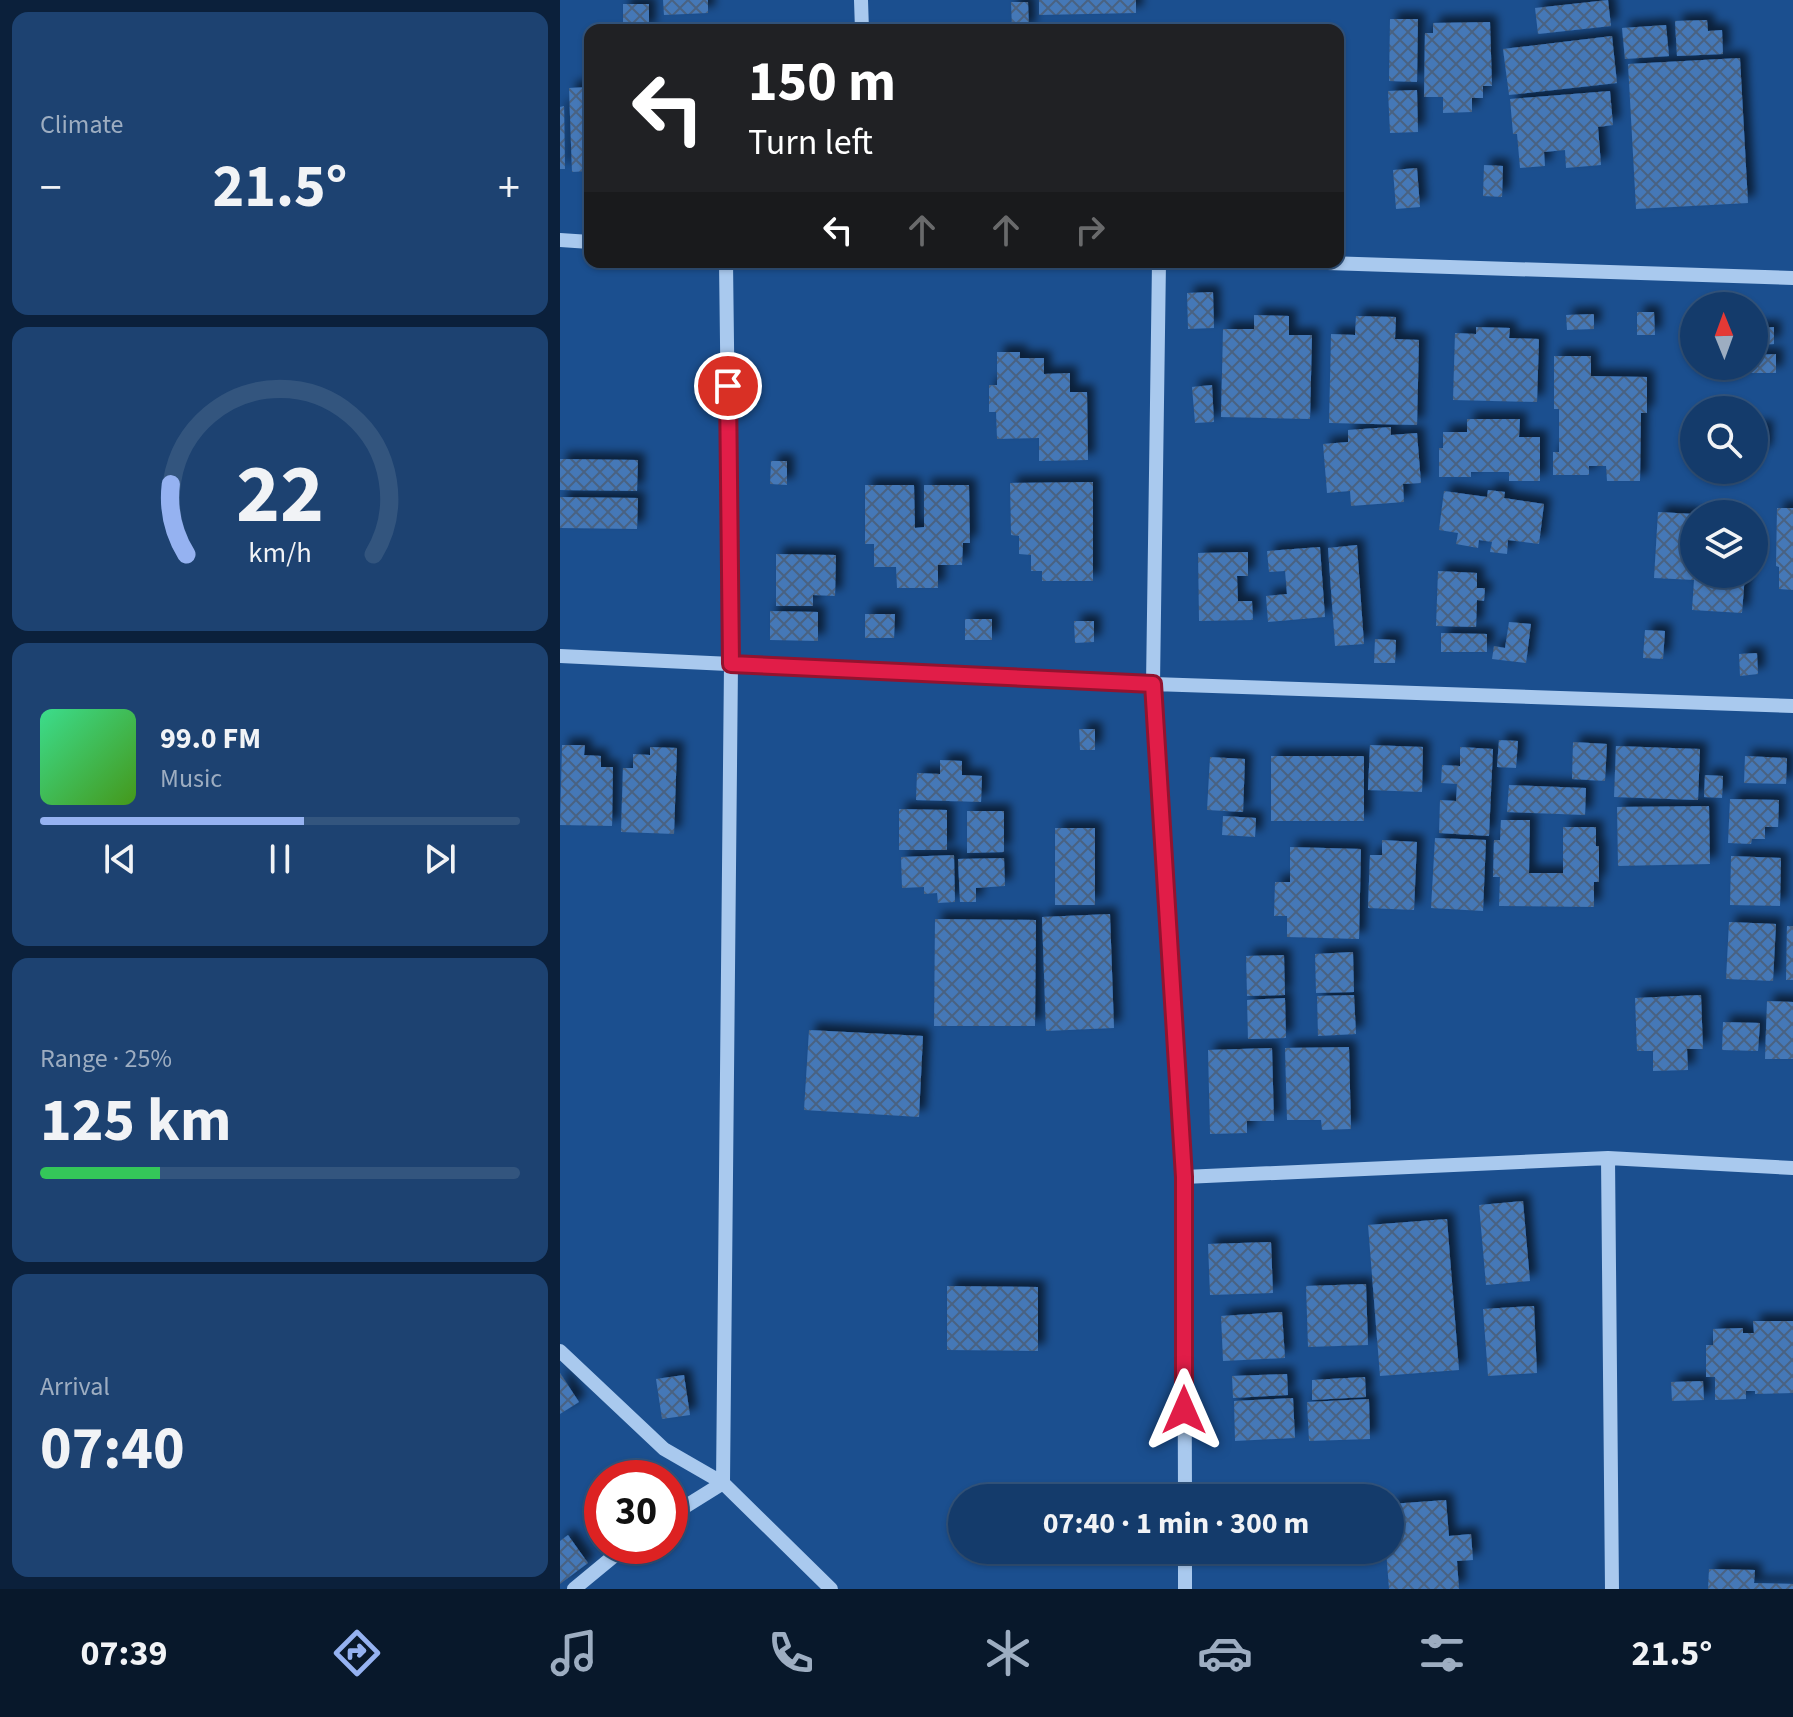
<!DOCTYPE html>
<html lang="en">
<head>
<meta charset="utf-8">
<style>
  body { margin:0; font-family:"Source Sans 3",sans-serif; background:#1d4271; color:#f1f3f6; height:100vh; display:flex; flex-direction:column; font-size:30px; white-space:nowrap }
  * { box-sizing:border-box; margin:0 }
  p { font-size:26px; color:#9dadc1 }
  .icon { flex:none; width:44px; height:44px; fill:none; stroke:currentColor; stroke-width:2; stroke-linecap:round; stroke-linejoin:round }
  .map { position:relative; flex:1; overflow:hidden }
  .panel { display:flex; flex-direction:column; gap:12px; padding:12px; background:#0b203b; width:560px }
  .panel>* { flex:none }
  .guide { position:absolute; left:24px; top:24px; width:760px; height:244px; border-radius:16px; box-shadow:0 2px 6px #0004,0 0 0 2px #33557e; background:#202124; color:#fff; overflow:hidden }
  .needle { width:52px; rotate:359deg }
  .fabs { position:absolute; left:1120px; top:292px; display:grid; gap:16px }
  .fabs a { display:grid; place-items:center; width:88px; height:88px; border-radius:50%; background:#143b6b; box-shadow:0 2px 6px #0004,0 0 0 2px #33557e; font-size:40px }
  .speed { position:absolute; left:24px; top:1460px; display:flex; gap:16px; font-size:40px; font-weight:700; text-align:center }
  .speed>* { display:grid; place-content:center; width:104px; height:104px; border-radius:50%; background:#143b6b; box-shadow:0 2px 6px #0004,0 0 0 2px #33557e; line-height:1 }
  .speed .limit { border:12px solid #d22; background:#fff; color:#111 }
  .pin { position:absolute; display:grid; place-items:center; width:68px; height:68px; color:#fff; margin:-34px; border:4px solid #fff; border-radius:50%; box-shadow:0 2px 8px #0007 }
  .me { position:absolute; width:88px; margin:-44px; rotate:0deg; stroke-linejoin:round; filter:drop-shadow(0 0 6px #0008) }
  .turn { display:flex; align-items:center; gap:28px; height:168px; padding:0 32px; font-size:36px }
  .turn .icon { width:104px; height:104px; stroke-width:2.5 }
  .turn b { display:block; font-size:56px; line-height:68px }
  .lanes { display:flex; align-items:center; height:76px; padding:0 32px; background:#0003; justify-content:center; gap:40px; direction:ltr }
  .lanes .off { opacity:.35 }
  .big { font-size:60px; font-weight:700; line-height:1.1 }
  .panel .tile { flex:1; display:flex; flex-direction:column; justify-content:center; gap:12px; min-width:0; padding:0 28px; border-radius:16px; background:#1d4271 }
  .panel .dial { align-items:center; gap:0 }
  .dial svg { height:208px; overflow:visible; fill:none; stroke:#33557e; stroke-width:7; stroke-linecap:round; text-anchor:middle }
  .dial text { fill:#f1f3f6; stroke:none }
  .song { display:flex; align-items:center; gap:24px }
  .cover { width:96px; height:96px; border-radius:12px; background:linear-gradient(135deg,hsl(150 70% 55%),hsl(100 70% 35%)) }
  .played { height:8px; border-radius:4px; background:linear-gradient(90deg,#95b2f1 55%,#33557e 55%) }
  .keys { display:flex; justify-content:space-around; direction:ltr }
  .heat { display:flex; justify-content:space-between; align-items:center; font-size:44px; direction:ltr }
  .charge { height:12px; border-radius:6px; background:linear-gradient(90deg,#34c759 25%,#33557e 0) }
  .trip { position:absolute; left:388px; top:1484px; width:456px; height:80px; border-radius:40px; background:#143b6b; box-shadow:0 2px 6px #0004,0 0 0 2px #33557e; font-weight:700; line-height:80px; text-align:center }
  .tab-bar { display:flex; height:128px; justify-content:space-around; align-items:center; background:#08182b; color:#9dadc1 }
  .tab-bar .icon { width:56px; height:56px }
  .tab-bar .on { color:#95b2f1 }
  .tab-bar b { font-size:36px; color:#f1f3f6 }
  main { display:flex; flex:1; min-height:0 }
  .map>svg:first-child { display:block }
  .building { fill:url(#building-cross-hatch); filter:url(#shadow) }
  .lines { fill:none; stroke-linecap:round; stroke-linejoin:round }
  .minor { stroke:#a9c9ee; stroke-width:14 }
  .route-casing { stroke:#92132f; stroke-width:20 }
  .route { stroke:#e11d48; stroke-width:14 }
</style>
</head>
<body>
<main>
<section class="panel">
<div class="tile"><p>Climate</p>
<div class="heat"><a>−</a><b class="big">21.5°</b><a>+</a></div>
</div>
<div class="tile dial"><svg viewBox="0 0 100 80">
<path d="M14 69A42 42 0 1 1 86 69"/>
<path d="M14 69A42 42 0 0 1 8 42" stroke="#95b2f1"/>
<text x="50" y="56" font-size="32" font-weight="700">22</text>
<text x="50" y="72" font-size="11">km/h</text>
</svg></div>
<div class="tile">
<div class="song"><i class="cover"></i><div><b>99.0 FM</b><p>Music</p></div></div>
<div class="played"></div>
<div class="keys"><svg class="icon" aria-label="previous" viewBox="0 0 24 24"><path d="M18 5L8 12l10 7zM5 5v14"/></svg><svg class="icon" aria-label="pause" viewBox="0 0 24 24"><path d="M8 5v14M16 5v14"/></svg><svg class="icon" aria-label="next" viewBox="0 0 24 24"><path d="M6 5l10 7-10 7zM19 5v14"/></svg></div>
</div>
<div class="tile"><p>Range · 25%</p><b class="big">125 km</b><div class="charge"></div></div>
<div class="tile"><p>Arrival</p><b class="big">07:40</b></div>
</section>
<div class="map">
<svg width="1233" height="1589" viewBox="0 0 1233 1589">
  <defs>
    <pattern id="building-cross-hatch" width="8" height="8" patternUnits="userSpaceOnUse" patternTransform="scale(2)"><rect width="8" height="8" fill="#4478b7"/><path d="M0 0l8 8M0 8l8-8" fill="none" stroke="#486282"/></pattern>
    <filter id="shadow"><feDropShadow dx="7" dy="-7" stdDeviation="4" flood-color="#0009"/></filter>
  </defs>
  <rect width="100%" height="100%" fill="#1b4f8f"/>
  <path class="building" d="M103,0H148V13L104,15Z
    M479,0H576V13L479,15Z
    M1048,0L1051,26L978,34L975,8Z
    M451,2H468L469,30H452Z
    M63,4H89V30H63Z
    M830,19H858L857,82L829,81Z
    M1147,20L1148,31L1162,30L1163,54L1117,56L1115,21Z
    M930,22L932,86H923V98H912V112L883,113V97H864L865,33H873V23Z
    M1106,25L1109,56L1065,59L1062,28Z
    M1052,36L1057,83L949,95L943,49Z
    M1180,58L1188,203L1076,209L1068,64Z
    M30,87V171L12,172L9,88Z
    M857,90L858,132L830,133L828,91Z
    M1050,91L1053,125L1038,127L1041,165L1006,168L1005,150L984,152L985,166L960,168L957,134H953L950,99Z
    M4,106L5,169H0V107Z
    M924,165L943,166L942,197L923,196Z
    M857,168L860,207L836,209L833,170Z
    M653,292L654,328L628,329L627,293Z
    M1077,312H1094L1095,335H1077Z
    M1034,314V329L1007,330L1006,315Z
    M694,315L729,316V335H752L750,419L661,417L663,329H694Z
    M796,316L836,317L835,339L859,340L857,425L769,423L771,334L795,335Z
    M916,327L950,328L949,338L979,339L977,402L893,400L895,333L916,334Z
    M1214,327V344L1194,345V328Z
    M437,352H460V358H484V374L510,373V392H527L528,460L479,461V438L437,439L436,412H429V385H437Z
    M1216,354V373H1190V366H1194V355Z
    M994,356H1031V376L1087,377V413H1081L1080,481H1047L1046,466H1029V475H993V452H999V409H994Z
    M652,385L654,422L635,423L632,387Z
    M907,419H960L959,437H980V481H949V472H911V477H879V448H883V432H907Z
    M831,427V435L857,433L861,483L843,484L844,502L791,506L790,491L767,493L763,444L788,442V430Z
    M1194,427H1206L1205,453L1194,452Z
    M0,459L78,460L77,491L0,490Z
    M211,461H227V485L210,484Z
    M533,482V581H482V571H471V555L459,554V536L451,535L450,483Z
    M305,485H354L355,528L364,527V485H409L410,543H403L402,565H378V588H337L336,567H314V544H305Z
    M928,490L945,492L944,498L984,504L979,544L948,540L947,554L930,552L932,542L919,540L918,548L896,544L898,533L879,530L884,491L927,497Z
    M0,497L78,498L77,529L0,528Z
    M1217,508H1233V590L1219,589V567L1216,566Z
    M1098,512L1134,514V574H1185L1182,613L1132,610L1134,580L1094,578Z
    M797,545L804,644L775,646L768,548Z
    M760,547L765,617L708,622L706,596L727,594L725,571L709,572L707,551Z
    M688,552V576H677L678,601H692L693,620L639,621L638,553Z
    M216,554L276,555L275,596L253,595V606H216Z
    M878,571L917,573V588H925L924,601L917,600L916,627L876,626Z
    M210,611L258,612V641L210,640Z
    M305,614H335L334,638H305Z
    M405,619H432V640H405Z
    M514,621H534V642L515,643Z
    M949,622L971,624L966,663L932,659L934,646L945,648Z
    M1085,630L1105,631L1103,659L1083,658Z
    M881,633L927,634V652H881Z
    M815,639L836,640L835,663H814Z
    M1197,653L1198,674L1180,676L1179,654Z
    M519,729H535V750H520Z
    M939,740L958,741L956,768L937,767Z
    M1013,742L1047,744L1045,781L1012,779Z
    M2,745H25L24,755L41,756V767H53L52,826L0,825Z
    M810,745L863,747L862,792L808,790Z
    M1056,746L1140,749L1138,800L1054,797Z
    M90,747L117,748L114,834L61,832L63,768H73V754L90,755Z
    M900,747L933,749L929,836L879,833L880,800L896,801L897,784L881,783L882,765L900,766Z
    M711,756H804V821H711Z
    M1185,756L1227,758L1226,784L1184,783Z
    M650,757L685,759L683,812L647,810Z
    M380,760L402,761V775L422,776L421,802L356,800L357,773L380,774Z
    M1145,775L1163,776L1162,798L1144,797Z
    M949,785L1026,788L1025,815L947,812Z
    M1170,799L1219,800L1218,827H1205V839H1192L1191,844L1168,843Z
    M1149,806L1150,864L1058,866L1057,807Z
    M339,809L387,810V850H339Z
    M407,811H444V852L407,853Z
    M663,816L696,818L695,837L662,835Z
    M941,820H970L969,873H1003V827H1036V846H1039V882H1034V907L939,906L940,877H933L934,840H940Z
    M495,828H535V905H495Z
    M875,838L926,840L923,911L871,908Z
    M822,840L857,842L854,910L808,908L810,855H822Z
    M730,847L801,849L799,939L727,937V916H714L715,882H730Z
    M394,855L395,902L378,903L377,893L364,894V887L342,888L341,857Z
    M1171,856L1221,858L1220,906L1170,905Z
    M444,858L445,886L416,888V902H400L398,859Z
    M550,914L554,1028L486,1031L482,917Z
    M375,919L476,920L475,1026H374Z
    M1169,922L1216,924L1213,981L1166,979Z
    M1227,926H1233V980H1226Z
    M793,952L794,992L756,993L755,954Z
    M724,955L725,995L687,996L686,956Z
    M794,995L796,1034L758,1036L757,996Z
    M1141,995L1143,1049H1127L1128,1070L1093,1071V1051H1077L1075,998Z
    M725,998L726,1038L688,1039L687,1000Z
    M1207,1001L1233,1002V1059H1205Z
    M1163,1022L1200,1023L1198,1051L1162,1050Z
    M249,1030L363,1036L359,1117L244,1110Z
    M789,1047L791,1129L762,1130L761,1120H727L725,1048Z
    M712,1048L714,1121H687V1133L650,1134L648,1050Z
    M963,1201L970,1281L926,1285L919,1205Z
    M887,1219L899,1370L820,1376L808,1225Z
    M711,1242L713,1293L650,1295L648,1244Z
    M806,1284L808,1345L748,1347L746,1286Z
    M387,1286L478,1287V1351L387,1350Z
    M974,1306L977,1373L928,1376L923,1309Z
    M722,1312L725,1358L663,1361L661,1316Z
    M1193,1321H1233V1393L1195,1394V1391H1186V1399L1155,1400V1377H1146V1345H1153V1329L1183,1328V1333H1194Z
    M0,1373L19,1402L0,1414Z
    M727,1374L728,1395L673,1398L672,1376Z
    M124,1375L130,1415L102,1419L96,1379Z
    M805,1377L806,1397L752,1400V1380Z
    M1143,1381L1144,1400L1112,1401L1111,1382Z
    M733,1398L735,1438L675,1441L674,1401Z
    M809,1399L810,1439L749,1441L747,1402Z
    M886,1500L889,1536L911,1534L913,1560L897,1561L899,1589H829L826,1550H830V1504Z
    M8,1535L28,1563L0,1584V1541Z
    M1149,1569L1195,1570L1194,1583L1233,1584V1589H1148Z"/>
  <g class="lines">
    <path class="minor" d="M301,0L302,30
      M0,240L30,242
      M599,262L593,684L624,1177L625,1498
      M737,262L1233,278
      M0,656L593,684L1233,706
      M1048,1158L1052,1589
      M624,1177L1048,1158L1233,1168
      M0,1351L104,1449L163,1483L271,1589
      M110,1516L163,1483L171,664L166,262
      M625,1550V1589
      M14,1589L66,1546"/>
  </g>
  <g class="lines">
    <defs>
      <path id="route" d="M168,386L171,664L593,684L624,1177V1410"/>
    </defs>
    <use href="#route" class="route-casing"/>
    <use href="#route" class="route"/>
  </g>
</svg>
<div class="fabs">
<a><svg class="needle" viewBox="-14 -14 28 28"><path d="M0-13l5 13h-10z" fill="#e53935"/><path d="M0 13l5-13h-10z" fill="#9dadc1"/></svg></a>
<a><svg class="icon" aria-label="search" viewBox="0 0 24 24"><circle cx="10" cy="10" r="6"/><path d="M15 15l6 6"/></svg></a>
<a><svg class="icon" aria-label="layers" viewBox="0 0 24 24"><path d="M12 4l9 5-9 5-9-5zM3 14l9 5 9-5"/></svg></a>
</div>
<div class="speed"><div class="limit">30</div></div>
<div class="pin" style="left:168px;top:386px;background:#d93025"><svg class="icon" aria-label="arrive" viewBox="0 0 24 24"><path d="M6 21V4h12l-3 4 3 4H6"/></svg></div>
<svg class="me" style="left:624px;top:1410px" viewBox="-20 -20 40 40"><path d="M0-17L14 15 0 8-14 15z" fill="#e11d48" stroke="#fff" stroke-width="4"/></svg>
<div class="trip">07:40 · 1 min · 300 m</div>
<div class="guide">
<div class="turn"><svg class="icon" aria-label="left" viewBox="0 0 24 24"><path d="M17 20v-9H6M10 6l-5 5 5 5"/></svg><div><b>150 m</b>Turn left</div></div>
<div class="lanes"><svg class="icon" aria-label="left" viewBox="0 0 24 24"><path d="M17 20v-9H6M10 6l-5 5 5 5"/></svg><svg class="icon off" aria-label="ahead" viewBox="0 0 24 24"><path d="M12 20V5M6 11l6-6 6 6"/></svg><svg class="icon off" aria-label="ahead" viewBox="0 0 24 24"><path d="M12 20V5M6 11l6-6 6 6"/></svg><svg class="icon off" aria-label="right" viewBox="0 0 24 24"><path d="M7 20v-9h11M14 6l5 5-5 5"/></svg></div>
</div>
</div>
</main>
<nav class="tab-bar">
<b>07:39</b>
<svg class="icon on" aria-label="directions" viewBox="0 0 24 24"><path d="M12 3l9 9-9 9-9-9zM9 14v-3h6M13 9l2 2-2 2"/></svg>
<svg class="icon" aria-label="music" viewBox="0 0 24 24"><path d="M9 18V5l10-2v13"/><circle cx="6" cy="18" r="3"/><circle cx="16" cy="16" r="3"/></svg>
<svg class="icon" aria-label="phone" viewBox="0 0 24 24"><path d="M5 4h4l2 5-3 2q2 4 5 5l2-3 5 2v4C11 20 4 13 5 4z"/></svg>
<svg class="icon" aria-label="climate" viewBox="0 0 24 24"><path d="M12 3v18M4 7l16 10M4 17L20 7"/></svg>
<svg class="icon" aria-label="car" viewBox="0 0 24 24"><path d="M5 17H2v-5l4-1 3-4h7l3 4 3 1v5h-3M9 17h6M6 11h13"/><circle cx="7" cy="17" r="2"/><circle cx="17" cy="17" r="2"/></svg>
<svg class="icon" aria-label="filters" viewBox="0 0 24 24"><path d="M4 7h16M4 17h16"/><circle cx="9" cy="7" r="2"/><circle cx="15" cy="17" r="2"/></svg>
<b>21.5°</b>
</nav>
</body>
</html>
